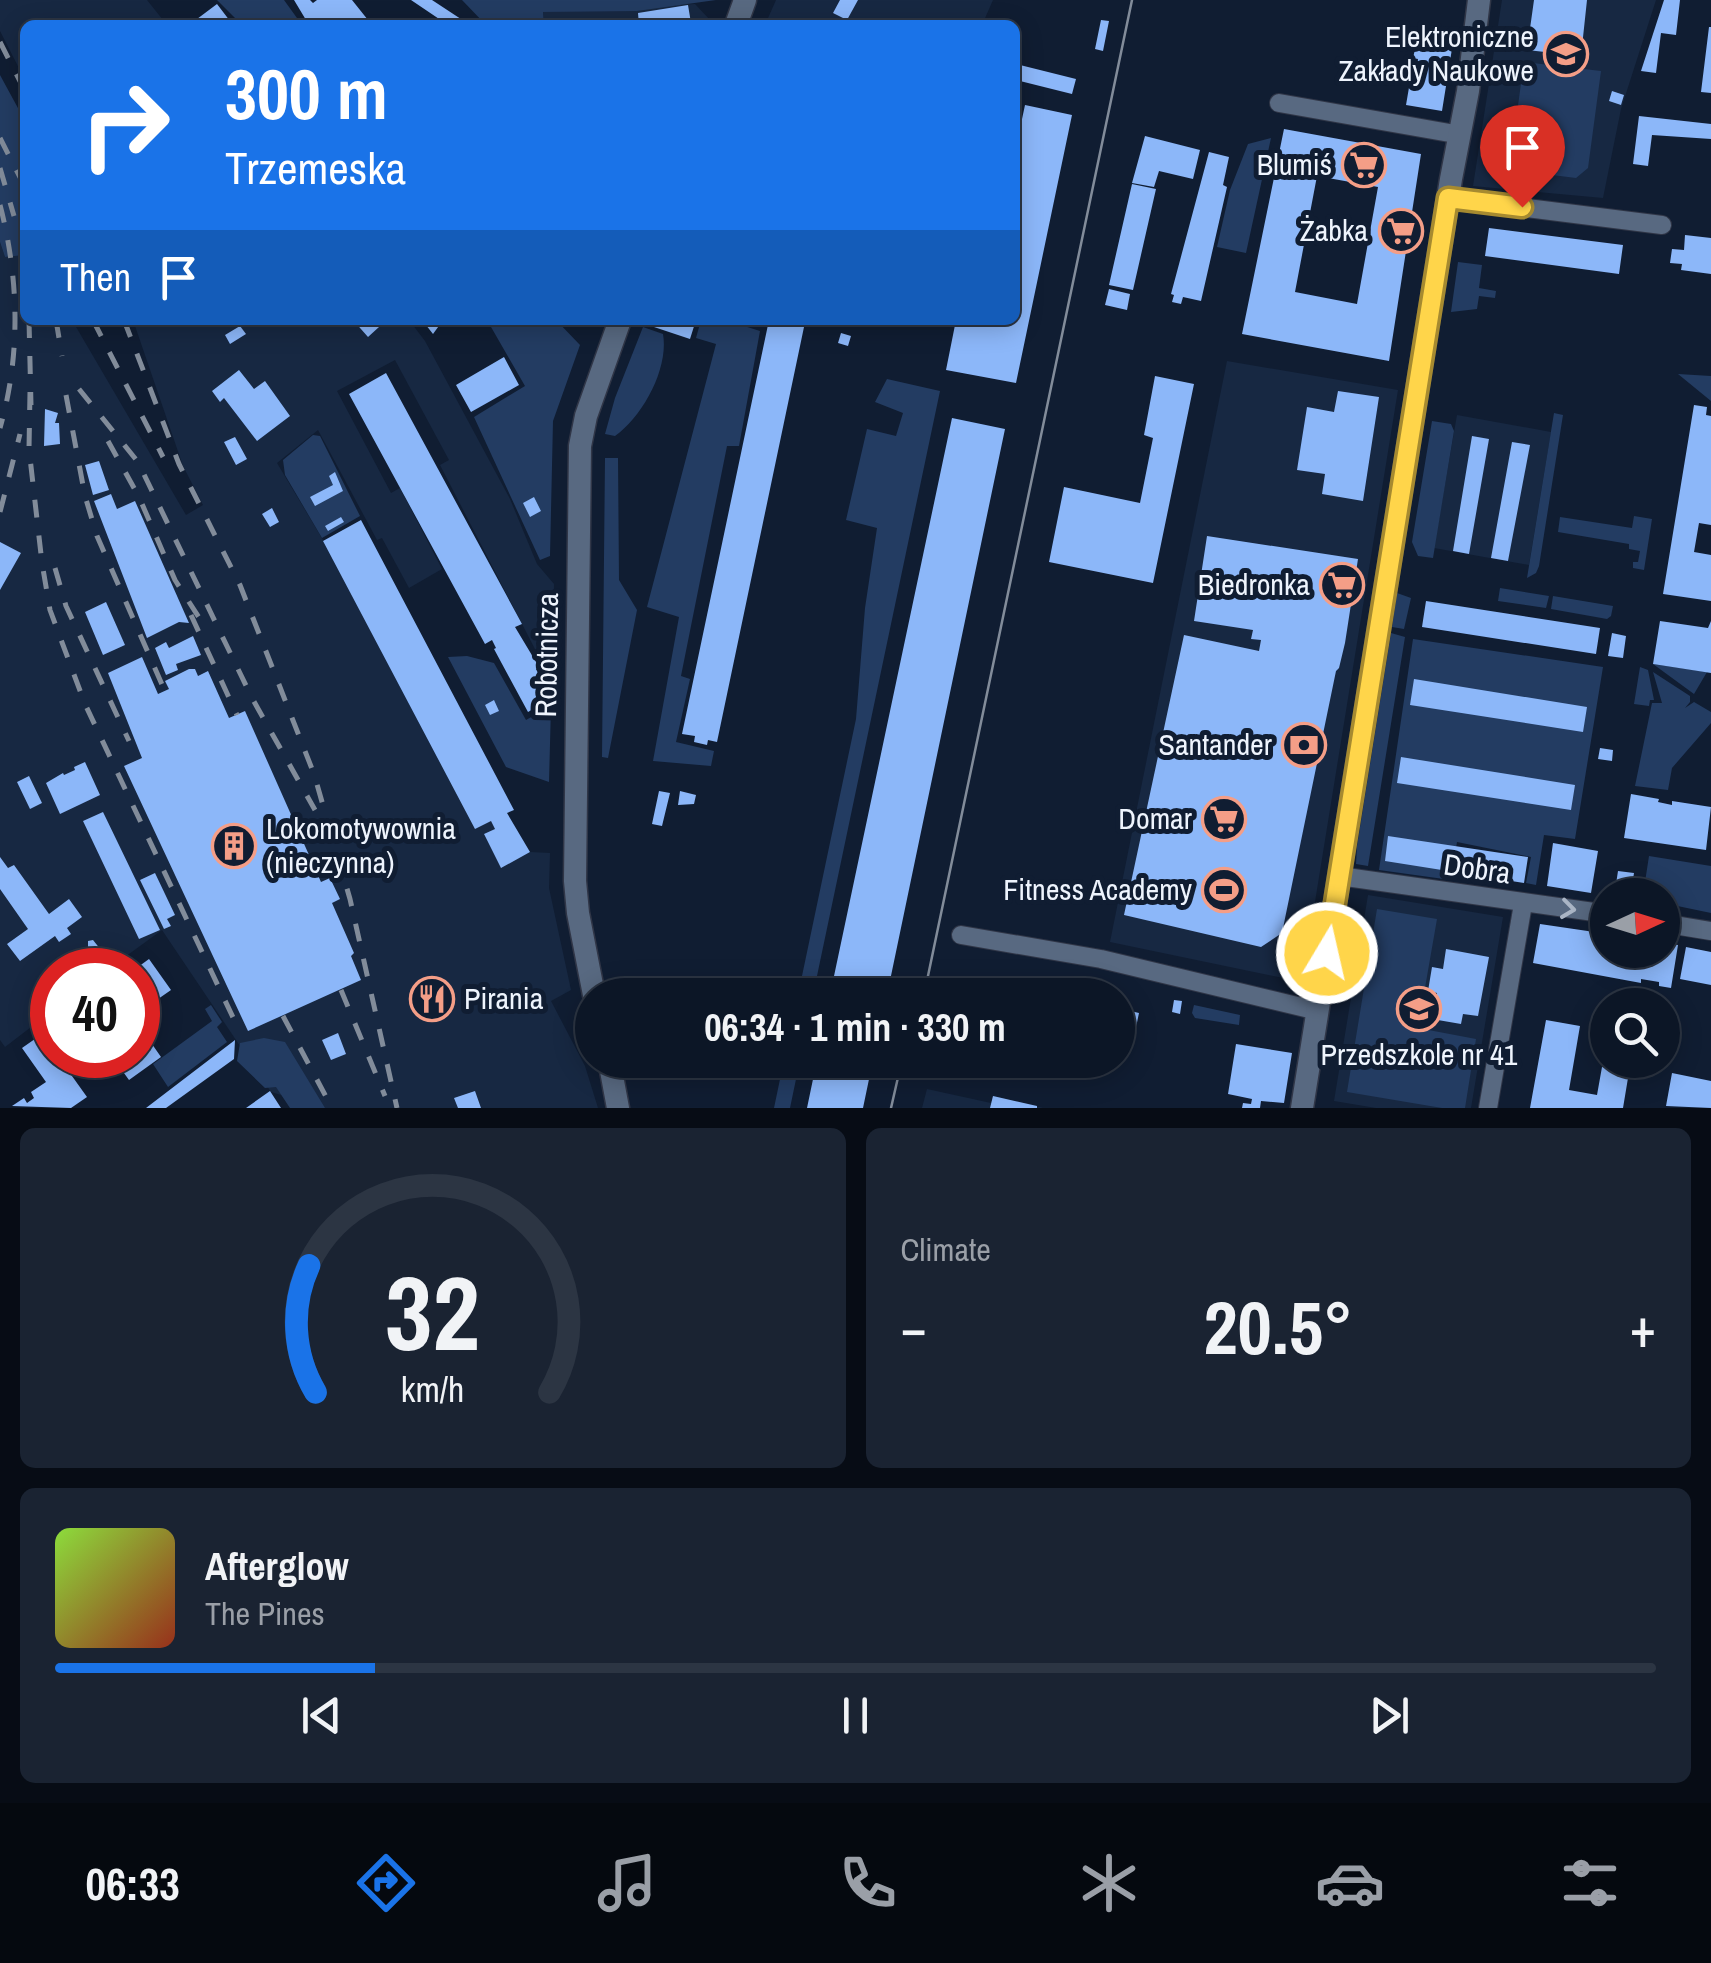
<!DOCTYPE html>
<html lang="en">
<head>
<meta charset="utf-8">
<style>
  body { margin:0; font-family:"Archivo Narrow",sans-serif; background:#1a2332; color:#f1f3f6; height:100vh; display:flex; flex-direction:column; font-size:38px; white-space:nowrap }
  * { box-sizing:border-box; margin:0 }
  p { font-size:32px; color:#9a9fa7 }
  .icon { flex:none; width:55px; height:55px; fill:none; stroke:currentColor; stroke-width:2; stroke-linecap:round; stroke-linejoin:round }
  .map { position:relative; height:1108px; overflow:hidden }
  .details { display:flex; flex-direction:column; gap:20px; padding:20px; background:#070c15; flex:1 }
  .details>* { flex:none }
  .top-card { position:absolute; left:20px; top:20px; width:1000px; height:305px; border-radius:15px; box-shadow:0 5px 25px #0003,0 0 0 2px #2c3543; background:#1a73e8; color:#fff; overflow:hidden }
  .needle { width:65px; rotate:86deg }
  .buttons { position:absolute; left:1590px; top:878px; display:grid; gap:20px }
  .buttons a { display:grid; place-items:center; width:90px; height:90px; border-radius:50%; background:#0c1626; box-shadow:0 5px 25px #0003,0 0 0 2px #2c3543; font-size:50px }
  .speed { position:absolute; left:30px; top:948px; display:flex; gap:20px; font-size:50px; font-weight:700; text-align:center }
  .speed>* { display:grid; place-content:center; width:130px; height:130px; border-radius:50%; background:#0c1626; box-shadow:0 5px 25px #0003,0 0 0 2px #2c3543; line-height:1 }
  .speed .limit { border:15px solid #d22; background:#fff; color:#111 }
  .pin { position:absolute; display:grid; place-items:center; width:85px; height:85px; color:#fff; margin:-102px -42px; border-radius:50% 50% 50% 0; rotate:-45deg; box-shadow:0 0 10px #0007 }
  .pin .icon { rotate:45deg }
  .me { position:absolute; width:110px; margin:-55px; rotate:9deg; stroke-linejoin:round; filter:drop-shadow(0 0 8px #0008) }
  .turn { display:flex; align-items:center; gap:35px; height:210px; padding:0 40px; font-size:45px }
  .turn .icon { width:130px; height:130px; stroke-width:2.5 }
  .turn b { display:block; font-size:70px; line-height:85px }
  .then { display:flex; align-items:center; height:95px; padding:0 40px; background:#0003; gap:20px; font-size:38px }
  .big { font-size:75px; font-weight:700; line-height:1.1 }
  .details .tile { flex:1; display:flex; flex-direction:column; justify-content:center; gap:15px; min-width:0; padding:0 35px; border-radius:15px; background:#1a2332 }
  .details .dial { align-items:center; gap:0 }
  .dial svg { height:260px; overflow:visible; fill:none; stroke:#2c3543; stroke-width:7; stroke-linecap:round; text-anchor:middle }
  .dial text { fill:#f1f3f6; stroke:none }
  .song { display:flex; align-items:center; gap:30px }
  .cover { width:120px; height:120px; border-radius:15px; background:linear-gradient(135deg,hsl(90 70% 55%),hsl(10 70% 35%)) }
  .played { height:10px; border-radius:5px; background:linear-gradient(90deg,#1a73e8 20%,#2c3543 20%) }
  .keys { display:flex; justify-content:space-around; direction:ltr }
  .heat { display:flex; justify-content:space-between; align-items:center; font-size:55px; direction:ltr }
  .details .tiles { flex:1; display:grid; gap:20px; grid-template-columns:1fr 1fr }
  .tile:last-child { grid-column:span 2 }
  .trip { position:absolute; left:575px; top:978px; width:560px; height:100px; border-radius:50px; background:#0c1626; box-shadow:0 5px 25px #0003,0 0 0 2px #2c3543; font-weight:700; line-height:100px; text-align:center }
  .menu { display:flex; height:160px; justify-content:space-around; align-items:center; background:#05090f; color:#9a9fa7 }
  .menu .icon { width:70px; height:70px }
  .menu .active { color:#1a73e8 }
  .menu b { font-size:45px; color:#f1f3f6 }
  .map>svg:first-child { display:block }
  .built { fill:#172842 }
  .green { fill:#233c62 }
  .building { fill:#8cb7f9; fill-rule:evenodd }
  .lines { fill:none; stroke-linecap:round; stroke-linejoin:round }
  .minor-casing { stroke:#303647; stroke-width:20 }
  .tertiary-casing { stroke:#303647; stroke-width:25 }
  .minor { stroke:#586981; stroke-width:18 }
  .tertiary { stroke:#586981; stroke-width:22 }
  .tram { stroke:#828c9a; stroke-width:2.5 }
  .rail { stroke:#828c9a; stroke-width:5; stroke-dasharray:18 18; stroke-linecap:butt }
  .oneway { stroke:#aab5c5 }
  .route-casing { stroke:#a68a30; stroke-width:25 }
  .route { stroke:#ffd54a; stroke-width:18 }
  .labels { text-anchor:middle; stroke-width:10; stroke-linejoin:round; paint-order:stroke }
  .poi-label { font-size:30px; fill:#eef4fd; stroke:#101d32; text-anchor:end }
  .street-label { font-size:30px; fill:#eef4fd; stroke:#101d32 }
</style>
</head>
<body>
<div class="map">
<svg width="1711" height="1108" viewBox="0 0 1711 1108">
  <rect width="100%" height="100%" fill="#101d32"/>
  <path class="built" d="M0,0H147L167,25H25V80L0,31Z
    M776,0H993L982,25H765Z
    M1502,0H1656L1621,109L1603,198L1473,186Z
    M695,4L710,20L707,25H544L543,12Z
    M0,242L5,257L25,255V320H72L186,515L203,505L183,466L133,320H409L425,341L510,499L537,564L554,584L553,684L440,465L449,460L395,360L337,391L391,493L400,488L442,569L409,588L382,538L377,540L318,430L277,463L491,821L495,829L484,835L501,867L530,852L550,853L549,888L571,990L551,1001L585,1066L598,1108H325L271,1092L162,930L107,970H52V1011L5,1047L0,1040Z
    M1227,361L1398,390L1302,982L1110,942Z
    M1457,415L1551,432L1529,565L1434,548Z
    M1368,895L1503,917L1471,1108H1376L1334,1101Z
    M927,1089L991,1103L993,1096L1043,1108H922Z"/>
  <path class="green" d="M217,0H284L302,25H242Z
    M462,0H716L637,11L543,12L544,25H486Z
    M1524,62L1601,71L1588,168L1576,178L1520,171L1511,156Z
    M0,75L25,121V255L5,257L0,242Z
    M1271,138L1246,253L1217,247L1230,190L1248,144Z
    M1458,262L1482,265L1479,288L1496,291L1495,298L1479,296L1477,309L1451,312Z
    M487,320H556L580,345L553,421L550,556L540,560L474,417L525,386Z
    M701,320H725L760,331L739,446H727L681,676L690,679L676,742L714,751L711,766L653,761L679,617L647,607L716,344L696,338Z
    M643,327L663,334C669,368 643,416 615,436L605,434L615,398Z
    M1678,374L1711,376V401Z
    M887,379L940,391L813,995H798L856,719L865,608L877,528L846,520L867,429L896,436L903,413L875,402Z
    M1554,413L1563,415L1539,566L1536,573L1527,578Z
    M1432,421L1451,424L1454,431L1433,558L1418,556L1412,542Z
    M313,435L320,436L360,516L322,538L285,475L283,460Z
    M605,458H618L619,580L637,610L608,758L602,757Z
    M1634,516L1652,519L1644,570L1633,568V562H1638L1640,551L1629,549V544L1558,532L1560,517L1632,528Z
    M1500,588L1549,596L1546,608L1498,601Z
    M1397,593L1411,598L1404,629L1392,627Z
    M1553,596L1613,606L1611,616L1607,619L1551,609Z
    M1391,633L1405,637L1368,866L1356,864L1357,846Z
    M1413,639L1603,667L1575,839L1544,835L1536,885L1526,883L1531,857L1457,842L1451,880L1379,870Z
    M467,656L494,663L526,720L551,706L549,782L506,767L448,657Z
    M1653,664L1707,672L1694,694Z
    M1640,667L1648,670L1654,700H1650L1649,706L1634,704Z
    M1653,672L1690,696V702L1685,708L1694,702L1711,712V723L1672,768L1668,790L1635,786L1652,703H1662Z
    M1649,856L1711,866V913L1663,903L1662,895H1643Z
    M1377,909L1437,919L1418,1028L1476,1039L1465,1108H1442L1347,1092Z
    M211,1005L222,1022L217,1027L227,1042L168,1087L153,1064L212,1021L205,1009Z
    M1194,1005L1240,1015L1239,1025L1195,1018L1192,1013Z
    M264,1038L285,1042L325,1108H290L276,1087L265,1088L237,1061L240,1043Z
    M784,1060H800L790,1108H774Z"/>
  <path class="building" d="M294,0H310L313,3L317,0H352L372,25H309Z
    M411,0H432L470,25H448Z
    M840,0H858L847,20L833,13Z
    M1534,0H1587L1581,56L1527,50Z
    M1664,0H1680L1676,35L1661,33L1656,73L1641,71Z
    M217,4L233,25H189Z
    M688,5L691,23L639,25L638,13Z
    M1101,20L1109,21L1103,51L1095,49Z
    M1423,25L1455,30L1442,111L1406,105L1412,70L1416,71L1418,59L1413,58L1416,45H1420Z
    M1709,27H1711V93L1701,92Z
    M1020,65L1076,79L1072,94L1016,80Z
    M1612,91L1624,95L1621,105L1609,101Z
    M1025,105L1072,115L1016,383L946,370L956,320H1015V152Z
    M1639,116L1711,124V139L1652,135L1648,166L1633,164Z
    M1284,129L1421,154L1389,361L1242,334ZM1317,176L1378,187L1357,304L1295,292Z
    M1145,136L1200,150L1193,179L1159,171L1154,187L1132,183Z
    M1209,152L1229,157L1223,185L1227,187L1201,301L1183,297L1181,304L1172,302L1174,295L1171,294Z
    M1132,184L1156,189L1133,290L1109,285Z
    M1489,228L1623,245L1619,274L1485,256Z
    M1685,235L1711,238V274L1681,270L1682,264L1670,263L1672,249L1684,250Z
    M1109,289L1130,294L1127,310L1105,305Z
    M353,320H373L379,327L368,337Z
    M422,320H439L441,323L433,334Z
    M649,320H696L690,339L648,325Z
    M769,320L804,327L717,742L708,740L707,745L694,742L695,736L682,734Z
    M240,326L246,334L230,344L225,335Z
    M841,333L851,336L848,346L838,343Z
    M504,357L519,385L471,412L456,385Z
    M239,370L254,389L265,381L290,416L257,441L224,398L220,402L212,391Z
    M386,373L522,624L515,627L539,667L536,669L551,699L528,712L494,649L496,648L492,640L485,644L349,394Z
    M1155,376L1194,384L1153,583L1049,562L1064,487L1140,503L1153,438L1144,435Z
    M1338,391L1379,397L1363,501L1322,494L1325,474L1297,470L1307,407L1334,412Z
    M1694,405L1707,407L1706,415L1711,416V525L1699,523L1694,552L1711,555V601L1663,594Z
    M45,409L58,413L55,423H59L60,444L44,446Z
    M952,418L1005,429L887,995H830Z
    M1472,436L1489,439L1469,554L1453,551Z
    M235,437L247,459L236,465L224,442Z
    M1512,442L1530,445L1508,561L1491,558Z
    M99,461L109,490L93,495L85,465Z
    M335,472L343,491L315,506L310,497L333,485L329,476Z
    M111,494L117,509L135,501L189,623L179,622L147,638L94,501Z
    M534,497L541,511L530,517L523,503Z
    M272,508L279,522L270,527L262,514Z
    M341,517L344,522L328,531L325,526Z
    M361,520L514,810L507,813L530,852L501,868L484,834L495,829L491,821L475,829L323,541Z
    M1207,536L1358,559L1345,643L1339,668L1336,671L1282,933L1261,947L1124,915L1184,635L1259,651L1261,640L1251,639L1253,630L1194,621Z
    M0,542L21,553L0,590Z
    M1426,601L1600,628L1596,654L1422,627Z
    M106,602L125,645L103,655L85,612Z
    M1660,621L1708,628L1711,621V673L1653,664Z
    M1612,633L1626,636L1623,658L1608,656Z
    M193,636L201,655L176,664L178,670L166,675L155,648L166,642L169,648Z
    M142,657L158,694L169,689L165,681L189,669H195L198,676L208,671L229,718L245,711L321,882L330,878L340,899L332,903L354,953L351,956L361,980L248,1031L124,766L142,758L108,673Z
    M1414,679L1587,707L1583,732L1410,705Z
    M494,700L499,711L490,715L485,705Z
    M1600,748L1613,750L1612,761L1598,759Z
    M1401,757L1575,785L1571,810L1397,783Z
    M85,762L100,795L60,814L46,783L63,773L64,775L75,770L74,767Z
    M29,776L42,803L30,809L17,782Z
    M659,791L670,793L662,826L652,824Z
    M680,791L696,795L694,804L678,805Z
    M1631,794L1659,799L1658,802L1672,805V801L1711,807L1706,850L1624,838Z
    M103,812L160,930L139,939L83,821Z
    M1388,836L1528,857L1524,883L1385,861Z
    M1553,843L1598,851L1591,893L1547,886Z
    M0,857L8,868L14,865L49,914L69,899L82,917L67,928L71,934L59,942L55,936L20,961L7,944L28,929L0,889Z
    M1618,871L1634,873L1632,886L1616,884Z
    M155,873L175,915L167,919L171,926L164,929L140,880Z
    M1540,924L1608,934V950H1662V943L1678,945L1671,988L1659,986V982L1641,979V983L1533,963Z
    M93,940L117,970H51L88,948V941Z
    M1686,947L1711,952V985L1680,979Z
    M1446,949L1489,957L1478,1016L1463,1014L1461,1024L1432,1019L1437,993L1428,991L1432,967L1443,969Z
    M149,959L171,990L138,1013V967Z
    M1050,984L1067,988L1065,995H1048Z
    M1174,1000L1182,1001L1180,1014L1172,1012Z
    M1122,1009L1139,1013L1135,1032L1118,1028Z
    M1546,1020L1580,1026L1569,1090L1597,1095L1602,1067L1629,1072L1623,1108H1530Z
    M138,1024L161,1057L129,1080L111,1055H138Z
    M338,1033L346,1054L331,1060L322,1040Z
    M42,1034L52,1049V1055H57L87,1097L71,1108L12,1106L24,1098L27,1103L34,1098L31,1092L46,1082L22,1048Z
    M235,1040L234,1059L166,1108H146Z
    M1236,1044L1292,1053L1284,1103L1261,1101L1260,1108H1242L1243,1103L1251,1104L1252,1099L1228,1094Z
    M817,1060H873L863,1108H807Z
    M1034,1060H1066L1063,1074L1033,1067Z
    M1672,1073L1711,1081V1108L1666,1106Z
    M270,1091L281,1108H246Z
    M475,1091L481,1108H458L454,1098Z
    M993,1096L1037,1106V1108H990Z"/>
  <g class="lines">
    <defs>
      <path id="minor" d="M1279,103L1461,135
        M1448,198L1662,225
        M1339,876L1608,914
        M1662,923L1711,931
        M961,935L1101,959L1318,1011
        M1488,1108L1523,904"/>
      <path id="tertiary" d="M736,25L745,0
        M594,995L578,913L575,881L580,446L586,416L620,320
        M609,1060L618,1108
        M1302,1108L1451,179L1468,91L1479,0"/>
    </defs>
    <use href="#minor" class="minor-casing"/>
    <use href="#tertiary" class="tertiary-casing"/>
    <use href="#minor" class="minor"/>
    <use href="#tertiary" class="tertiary"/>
    <path class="tram" d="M924,995L1132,0
      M891,1108L902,1060"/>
    <path class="rail" d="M0,42L25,91
      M0,138L25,187
      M0,168L14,216
      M0,205C19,278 21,355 0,428
      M29,320L31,405
      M56,320L62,356
      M93,320L163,457
      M124,320L179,464L240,585L314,774L350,899L397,1108
      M79,389L138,462L252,698L315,810
      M30,392L29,449L42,563L50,610L85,704L238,1028
      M66,395L85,496L97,536L164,689
      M108,441L139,497L175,580L205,627
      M0,512L20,434
      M55,568L66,606L129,741
      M191,615L237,715
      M341,990L385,1096
      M283,1016L332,1108"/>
  </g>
  <defs><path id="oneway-chevron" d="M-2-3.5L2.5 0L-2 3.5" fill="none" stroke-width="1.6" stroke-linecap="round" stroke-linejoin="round" transform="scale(2.5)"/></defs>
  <use class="oneway" href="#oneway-chevron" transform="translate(1568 909) rotate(7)"/>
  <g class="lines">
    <defs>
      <path id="route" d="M1327,953L1448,198L1522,207"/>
    </defs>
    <use href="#route" class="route-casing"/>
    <use href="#route" class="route"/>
  </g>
  <defs>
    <symbol id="school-ring" viewBox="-11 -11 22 22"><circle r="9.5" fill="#101d32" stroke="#f49e87" stroke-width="1.5"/><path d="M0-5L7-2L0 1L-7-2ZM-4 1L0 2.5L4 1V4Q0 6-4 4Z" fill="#f49e87"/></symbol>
    <symbol id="supermarket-ring" viewBox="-11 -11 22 22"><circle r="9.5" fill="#101d32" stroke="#f49e87" stroke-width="1.5"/><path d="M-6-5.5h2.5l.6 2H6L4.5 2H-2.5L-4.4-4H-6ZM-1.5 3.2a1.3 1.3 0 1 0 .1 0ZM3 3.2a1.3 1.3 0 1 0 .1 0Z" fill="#f49e87"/></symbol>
    <symbol id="bank-ring" viewBox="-11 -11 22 22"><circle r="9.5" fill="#101d32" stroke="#f49e87" stroke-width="1.5"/><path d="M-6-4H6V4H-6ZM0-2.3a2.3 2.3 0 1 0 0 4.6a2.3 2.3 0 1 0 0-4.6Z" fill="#f49e87"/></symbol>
    <symbol id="building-ring" viewBox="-11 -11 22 22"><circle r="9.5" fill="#101d32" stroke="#f49e87" stroke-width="1.5"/><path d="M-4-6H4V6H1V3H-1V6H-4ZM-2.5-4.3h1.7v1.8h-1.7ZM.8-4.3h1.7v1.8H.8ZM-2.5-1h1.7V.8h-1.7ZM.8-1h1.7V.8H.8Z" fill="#f49e87"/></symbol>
    <symbol id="stadium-ring" viewBox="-11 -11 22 22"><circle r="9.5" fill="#101d32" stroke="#f49e87" stroke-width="1.5"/><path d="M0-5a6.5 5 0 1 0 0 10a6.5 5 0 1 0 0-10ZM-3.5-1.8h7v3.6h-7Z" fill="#f49e87"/></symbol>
    <symbol id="restaurant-ring" viewBox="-11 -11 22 22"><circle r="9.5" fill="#101d32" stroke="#f49e87" stroke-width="1.5"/><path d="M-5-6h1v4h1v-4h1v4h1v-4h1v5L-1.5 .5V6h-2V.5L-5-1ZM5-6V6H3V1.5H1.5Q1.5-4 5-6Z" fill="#f49e87"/></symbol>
  </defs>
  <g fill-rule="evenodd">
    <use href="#school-ring" x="1541" y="29" width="50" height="50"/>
    <use href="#supermarket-ring" x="1339" y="140" width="50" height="50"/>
    <use href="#supermarket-ring" x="1376" y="206" width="50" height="50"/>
    <use href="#supermarket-ring" x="1317" y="560" width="50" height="50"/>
    <use href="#bank-ring" x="1279" y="720" width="50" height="50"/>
    <use href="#supermarket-ring" x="1199" y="794" width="50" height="50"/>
    <use href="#building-ring" x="209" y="821" width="50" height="50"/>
    <use href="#stadium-ring" x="1199" y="865" width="50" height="50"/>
    <use href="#restaurant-ring" x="407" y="974" width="50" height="50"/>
    <use href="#school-ring" x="1394" y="984" width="50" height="50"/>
  </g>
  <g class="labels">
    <g class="poi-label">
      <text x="1534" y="47">Elektroniczne<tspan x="1534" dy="34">Zakłady Naukowe</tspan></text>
      <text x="1332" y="175">Blumiś</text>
      <text x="1368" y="241">Żabka</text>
      <text x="1310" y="595">Biedronka</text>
      <text x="1272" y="755">Santander</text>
      <text x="1192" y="829">Domar</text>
      <text x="266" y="839" text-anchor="start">Lokomotywownia<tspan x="266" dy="34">(nieczynna)</tspan></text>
      <text x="1192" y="900">Fitness Academy</text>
      <text x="464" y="1009" text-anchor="start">Pirania</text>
      <text x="1419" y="1065" text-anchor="middle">Przedszkole nr 41</text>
    </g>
    <g class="street-label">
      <text transform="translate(547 655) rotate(-89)" y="10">Robotnicza</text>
      <text transform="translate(1477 869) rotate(8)" y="10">Dobra</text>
    </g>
  </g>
</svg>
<div class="buttons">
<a><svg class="needle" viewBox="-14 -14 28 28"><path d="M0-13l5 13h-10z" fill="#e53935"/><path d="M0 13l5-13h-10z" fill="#9a9fa7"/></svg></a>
<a><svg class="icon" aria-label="search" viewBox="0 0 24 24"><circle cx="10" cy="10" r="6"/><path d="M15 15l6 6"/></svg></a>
</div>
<div class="speed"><div class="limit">40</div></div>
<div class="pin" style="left:1522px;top:207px;background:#d93025"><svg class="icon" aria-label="arrive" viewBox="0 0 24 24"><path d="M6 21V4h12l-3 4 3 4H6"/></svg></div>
<svg class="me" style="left:1327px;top:953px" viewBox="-20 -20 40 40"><circle r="17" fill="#ffd54a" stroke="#fff" stroke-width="3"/><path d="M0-11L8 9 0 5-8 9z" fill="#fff"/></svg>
<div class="trip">06:34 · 1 min · 330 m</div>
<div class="top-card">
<div class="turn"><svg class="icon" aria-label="right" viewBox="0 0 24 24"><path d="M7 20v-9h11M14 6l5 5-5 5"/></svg><div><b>300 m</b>Trzemeska</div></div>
<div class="then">Then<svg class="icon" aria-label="arrive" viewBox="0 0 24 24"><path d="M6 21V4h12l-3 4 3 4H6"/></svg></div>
</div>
</div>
<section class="details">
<div class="tiles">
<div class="tile dial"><svg viewBox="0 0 100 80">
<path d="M14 69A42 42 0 1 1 86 69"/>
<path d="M14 69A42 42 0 0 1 12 30" stroke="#1a73e8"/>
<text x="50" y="56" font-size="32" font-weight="700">32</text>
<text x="50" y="72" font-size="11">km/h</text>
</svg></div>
<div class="tile"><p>Climate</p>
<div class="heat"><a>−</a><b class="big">20.5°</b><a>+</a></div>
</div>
<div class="tile">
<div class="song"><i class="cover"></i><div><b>Afterglow</b><p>The Pines</p></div></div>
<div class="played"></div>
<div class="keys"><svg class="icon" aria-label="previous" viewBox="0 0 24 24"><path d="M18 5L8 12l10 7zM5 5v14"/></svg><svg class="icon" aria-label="pause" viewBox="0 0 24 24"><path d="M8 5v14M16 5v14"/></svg><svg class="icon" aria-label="next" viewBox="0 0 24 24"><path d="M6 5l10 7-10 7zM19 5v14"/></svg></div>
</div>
</div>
</section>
<nav class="menu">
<b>06:33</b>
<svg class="icon active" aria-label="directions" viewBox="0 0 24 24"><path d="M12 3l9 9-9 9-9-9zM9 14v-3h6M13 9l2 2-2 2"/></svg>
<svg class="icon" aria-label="music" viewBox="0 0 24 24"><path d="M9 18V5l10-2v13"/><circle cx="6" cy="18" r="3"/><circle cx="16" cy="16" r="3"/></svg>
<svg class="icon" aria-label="phone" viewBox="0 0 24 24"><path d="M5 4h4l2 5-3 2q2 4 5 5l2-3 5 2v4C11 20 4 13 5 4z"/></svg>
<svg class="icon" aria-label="climate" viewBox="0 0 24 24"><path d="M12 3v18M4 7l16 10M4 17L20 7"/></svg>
<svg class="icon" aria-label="car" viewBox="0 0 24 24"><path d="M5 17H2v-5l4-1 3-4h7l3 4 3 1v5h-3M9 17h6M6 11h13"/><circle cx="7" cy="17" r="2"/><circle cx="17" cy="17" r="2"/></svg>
<svg class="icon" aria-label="filters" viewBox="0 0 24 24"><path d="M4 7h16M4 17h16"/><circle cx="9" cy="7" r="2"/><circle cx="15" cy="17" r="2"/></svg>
</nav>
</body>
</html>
